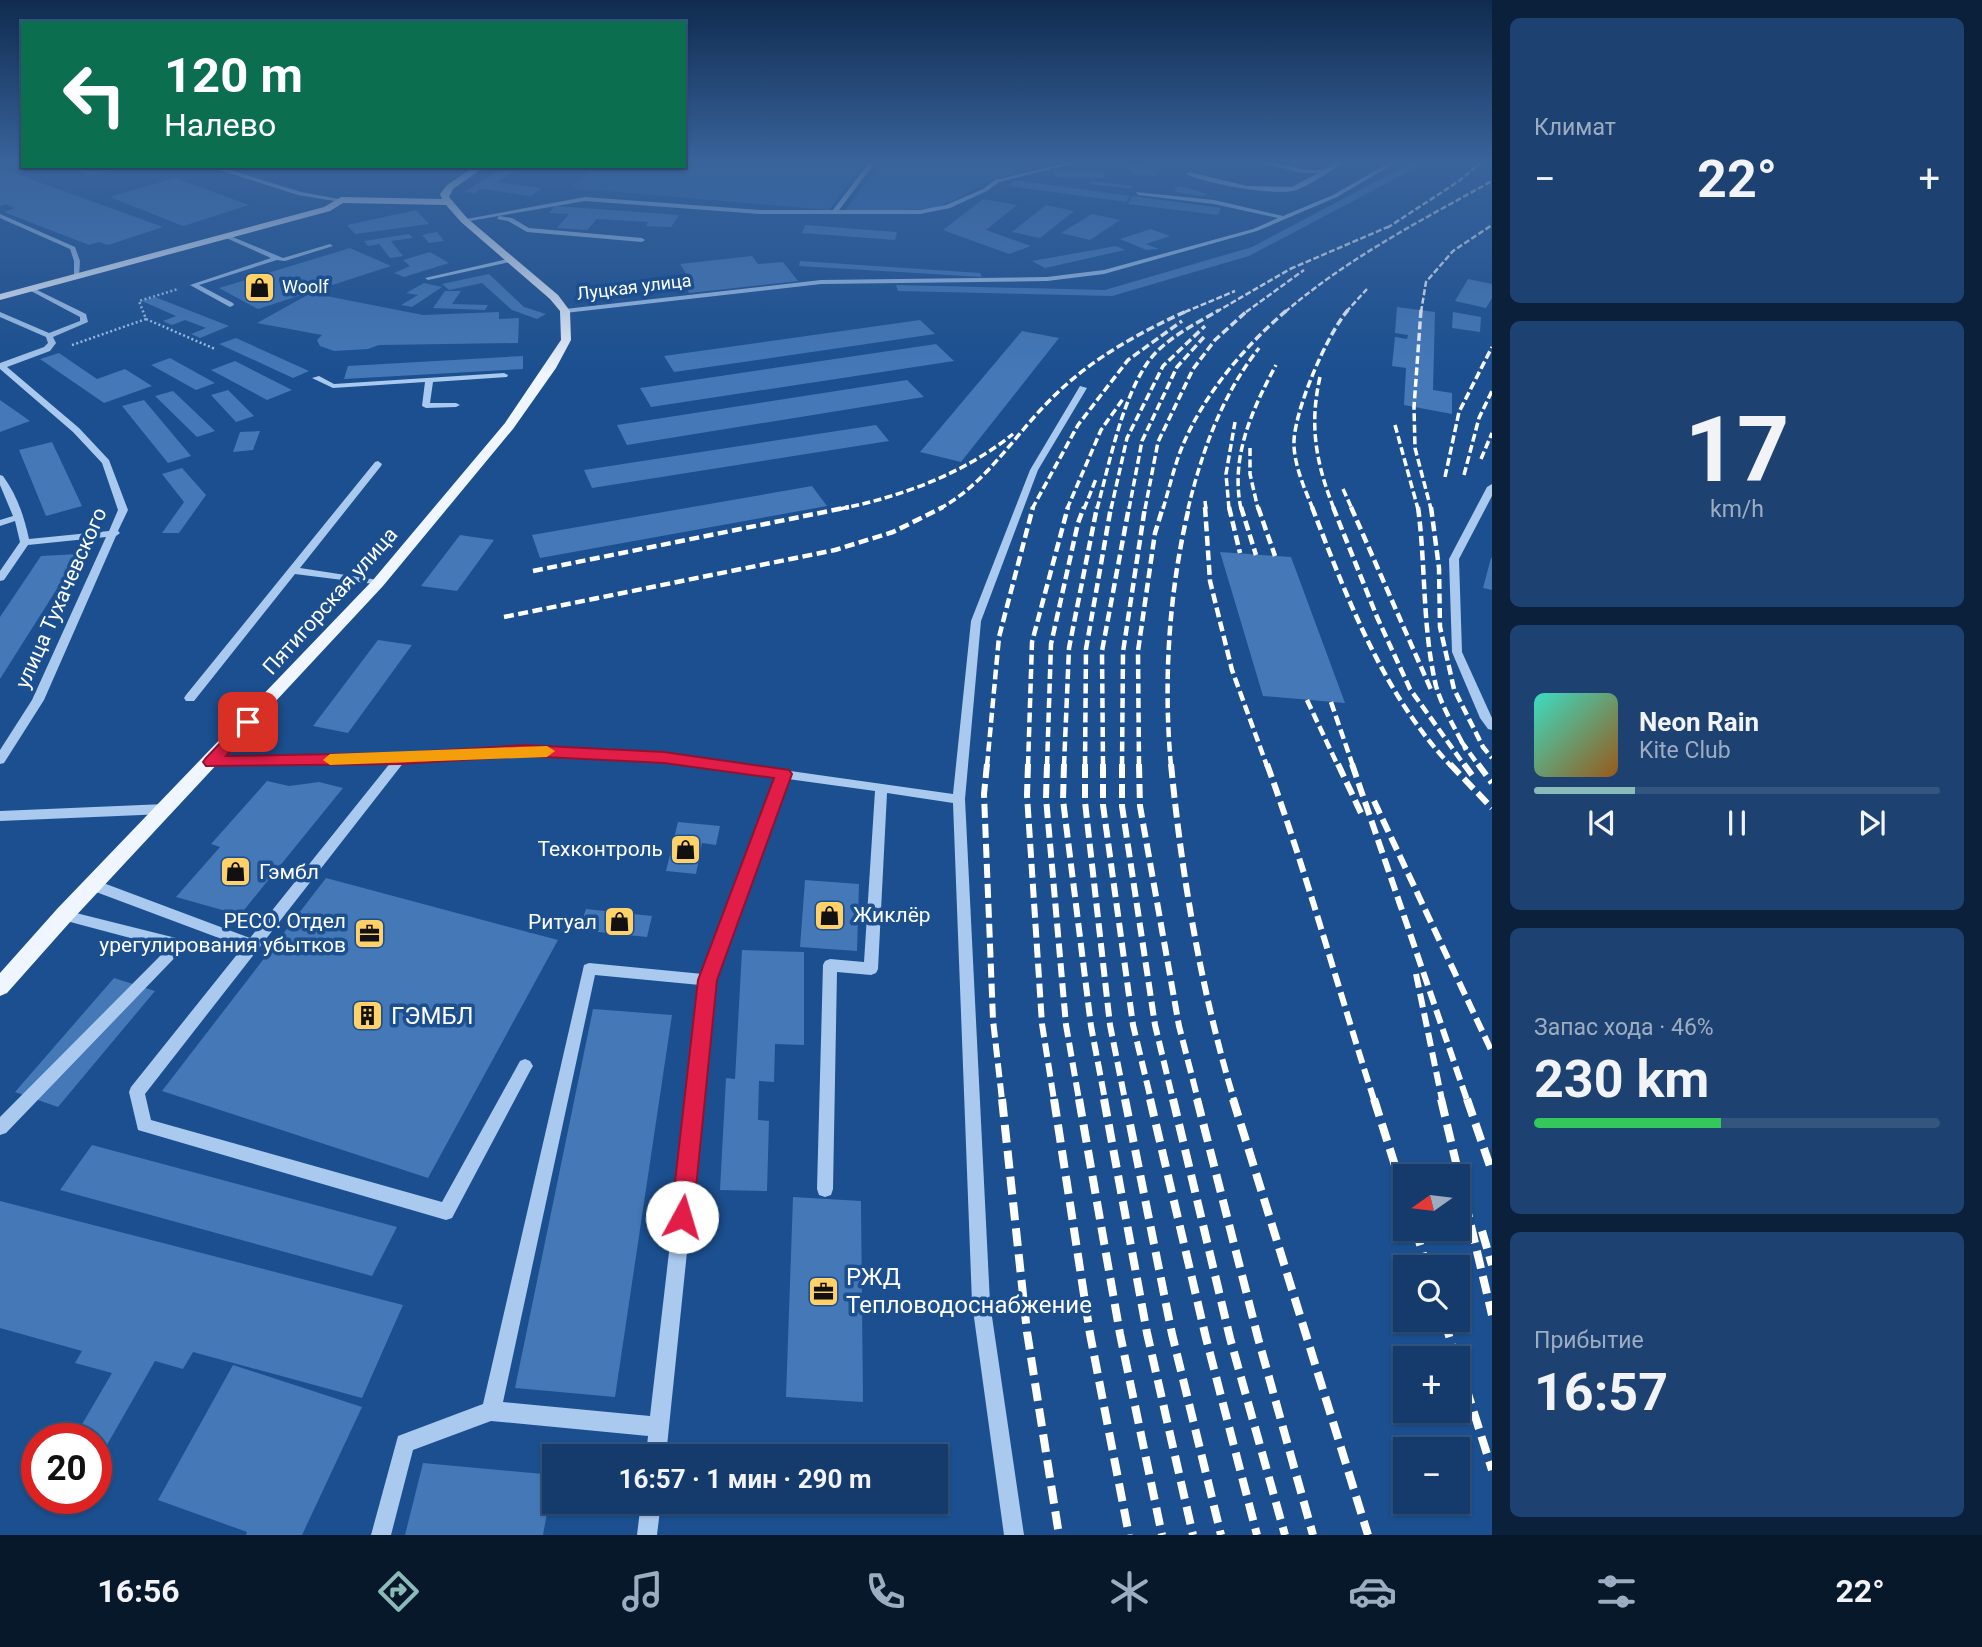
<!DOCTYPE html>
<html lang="ru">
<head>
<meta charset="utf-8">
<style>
  body { margin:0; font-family:Roboto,sans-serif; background:#1d4271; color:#f1f3f6; height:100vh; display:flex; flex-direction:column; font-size:26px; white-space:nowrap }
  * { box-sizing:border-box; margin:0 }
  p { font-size:23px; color:#9dadc1 }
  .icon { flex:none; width:38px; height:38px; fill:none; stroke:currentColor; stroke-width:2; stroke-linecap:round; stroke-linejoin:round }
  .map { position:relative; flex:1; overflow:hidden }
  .side { display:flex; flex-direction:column; gap:18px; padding:18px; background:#0b203b; width:490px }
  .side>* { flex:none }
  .top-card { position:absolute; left:21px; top:21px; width:665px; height:147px; border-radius:0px; box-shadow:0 2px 5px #0004,0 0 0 2px #33557e; background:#0b6e4f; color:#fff; overflow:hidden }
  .needle { width:46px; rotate:256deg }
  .controls { position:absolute; left:1393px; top:1164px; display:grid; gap:14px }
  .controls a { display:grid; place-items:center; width:77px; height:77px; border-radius:0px; background:#143b6b; box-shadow:0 2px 5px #0004,0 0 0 2px #33557e; font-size:35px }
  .speed { position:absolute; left:21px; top:1423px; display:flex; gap:14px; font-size:35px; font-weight:700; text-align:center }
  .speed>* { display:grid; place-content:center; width:91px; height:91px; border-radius:50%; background:#143b6b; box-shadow:0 2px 5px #0004,0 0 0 2px #33557e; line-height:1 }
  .speed .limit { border:10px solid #d22; background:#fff; color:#111 }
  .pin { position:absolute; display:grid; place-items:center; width:60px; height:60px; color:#fff; margin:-30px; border-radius:14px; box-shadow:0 4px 10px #0006 }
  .me { position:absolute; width:77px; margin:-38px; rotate:6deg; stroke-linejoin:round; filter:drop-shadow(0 0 5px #0008) }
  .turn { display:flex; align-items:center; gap:24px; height:147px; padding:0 28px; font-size:32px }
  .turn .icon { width:91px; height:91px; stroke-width:2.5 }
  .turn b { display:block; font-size:49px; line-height:60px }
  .big { font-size:52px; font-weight:700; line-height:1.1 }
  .side .tile { flex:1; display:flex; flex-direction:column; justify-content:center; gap:10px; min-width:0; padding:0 24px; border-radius:10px; background:#1d4271 }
  .side .dial { align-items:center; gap:0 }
  .dial b { font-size:91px; line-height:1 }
  .song { display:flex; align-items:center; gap:21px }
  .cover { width:84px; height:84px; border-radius:10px; background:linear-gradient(135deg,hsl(170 70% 55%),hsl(30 70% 35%)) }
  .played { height:7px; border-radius:4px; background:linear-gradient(90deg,#8bbbb9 25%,#33557e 25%) }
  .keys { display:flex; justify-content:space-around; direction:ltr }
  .heat { display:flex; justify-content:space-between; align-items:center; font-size:38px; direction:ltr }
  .charge { height:10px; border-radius:5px; background:linear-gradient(90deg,#34c759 46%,#33557e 0) }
  .trip { position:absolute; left:542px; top:1444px; width:406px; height:70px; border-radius:0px; background:#143b6b; box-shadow:0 2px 5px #0004,0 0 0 2px #33557e; font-weight:700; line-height:70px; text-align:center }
  .tabs { display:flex; height:112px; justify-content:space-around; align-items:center; background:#08182b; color:#9dadc1 }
  .tabs .icon { width:49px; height:49px }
  .tabs .on { color:#8bbbb9 }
  .tabs b { font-size:32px; color:#f1f3f6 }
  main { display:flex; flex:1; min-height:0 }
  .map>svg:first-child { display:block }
  .green { fill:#2e69ad }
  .building { fill:#4478b7 }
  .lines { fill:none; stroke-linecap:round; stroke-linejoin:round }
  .path { stroke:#a9c9ee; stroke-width:2.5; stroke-dasharray:2 2.5; stroke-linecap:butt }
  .minor { fill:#a9c9ee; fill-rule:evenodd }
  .major { fill:#f0f6ff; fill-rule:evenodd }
  .rail-far4 { stroke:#fff; stroke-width:2.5; stroke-dasharray:6 2.5; stroke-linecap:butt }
  .rail-far3 { stroke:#fff; stroke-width:3.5; stroke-dasharray:8 3.5; stroke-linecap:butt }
  .rail-far2 { stroke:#fff; stroke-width:4.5; stroke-dasharray:10 4.5; stroke-linecap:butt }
  .rail-far1 { stroke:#fff; stroke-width:6; stroke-dasharray:14 6; stroke-linecap:butt }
  .rail { stroke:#fff; stroke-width:8; stroke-dasharray:18 8; stroke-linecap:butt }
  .route { fill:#e11d48; stroke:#92132f; stroke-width:2 }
  .slow { fill:#f59e0b }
  .labels { text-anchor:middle; stroke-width:7; stroke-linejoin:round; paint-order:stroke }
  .far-poi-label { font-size:18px; fill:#fff; stroke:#1b4f8f; text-anchor:start }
  .far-street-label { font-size:18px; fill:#fff; stroke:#1b4f8f }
  .street-label { font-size:21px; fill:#fff; stroke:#1b4f8f }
  .poi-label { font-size:21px; fill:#fff; stroke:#1b4f8f; text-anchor:end }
  .near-poi-label { font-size:24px; fill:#fff; stroke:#1b4f8f; text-anchor:start }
</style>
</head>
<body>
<main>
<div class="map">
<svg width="1492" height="1535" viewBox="0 0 1492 1535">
  <rect width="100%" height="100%" fill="#1b4f8f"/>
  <path class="green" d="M684,160H866L829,210L571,188L594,166H684Z
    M882,160H1069L991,180L955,200L930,209L844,212Z"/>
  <path class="building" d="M1287,160H1333L1322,168Z
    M1416,160H1431L1249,256L1112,296L898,291L896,285L1105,290L1252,247Z
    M1147,164L1157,175H1135L1125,165Z
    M73,166H125L126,167L87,176Z
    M0,168L163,227L108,245L99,242L89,245L4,212L15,208L6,204L0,206Z
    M502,169L516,170L497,182L542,188L531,196L481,189L475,193L464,192Z
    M1053,170L1102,171L1105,178L1056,177Z
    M175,178L249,205L183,226L110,197Z
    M1014,180L1130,196L1126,202L1008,186Z
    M1092,181L1133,186L1131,189L1090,184Z
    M1179,186L1208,194L1201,196L1174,192L1178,190L1173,189Z
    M1132,196L1221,208L1218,215L1128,204Z
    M983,199L1017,205L986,230L1031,246L1009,254L943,230Z
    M1046,205L1074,211L1040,238L1012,232Z
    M555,206L679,215L671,227L646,226L648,222L597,219L587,230L557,228L569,214L549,213Z
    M416,210L429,224L355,234L347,225Z
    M1092,214L1120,220L1090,240L1061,233Z
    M805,225L897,232L895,240L802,233Z
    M1151,229L1170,236L1146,244L1159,249L1146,250L1120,239Z
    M437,232L444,241L429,243L422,235Z
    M409,234L413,238L391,241L403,256L390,258L379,244L368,246L364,241Z
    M1116,246L1125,250L1045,268L1032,261Z
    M350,248L391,266L258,309L219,288Z
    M430,252L449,263L404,277L394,273L410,266L403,260Z
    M752,256L758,264L783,262L798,281L689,293L687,288L694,287L680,264Z
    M800,261L980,273L982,277L799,266Z
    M489,274L524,307L546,314L537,319L512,310L482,283L449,290L442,284Z
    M1468,279L1492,284V298L1486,308L1455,301Z
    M424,283L442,287L412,307L401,305L418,295L406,293Z
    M445,291H461L452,304L488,305L485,310L433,308Z
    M311,293L423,315L499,312V319L519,318L518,343L379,345L368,349L334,351L320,346L317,340L322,335L257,323Z
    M155,297L229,326L200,338L191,334L206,328L185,320L172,325L163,321L176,316L142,301Z
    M1397,307L1435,312L1433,390L1452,393V414L1404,405L1406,368L1392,366L1395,337L1407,339L1408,335L1395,333Z
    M1453,312L1481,317L1480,332L1452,328Z
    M920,320L935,334L674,372L664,356Z
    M1022,331L1059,338L961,462L920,452Z
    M236,338L309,371L293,378L219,344Z
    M936,344L954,361L651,407L640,388Z
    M59,353L97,379L125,369L152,386L104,403L40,359Z
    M523,356V369L344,379L348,366Z
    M170,358L215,383L196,390L151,365Z
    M235,361L292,390L267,400L211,370Z
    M907,380L924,397L627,445L617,425Z
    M228,390L254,416L236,422L211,395Z
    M173,391L215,431L197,437L155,396Z
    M0,400L30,421L0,432Z
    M144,400L191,456L168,463L122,406Z
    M876,425L889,441L592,488L584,470Z
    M260,431L253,450L233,452L240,432Z
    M52,442L82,506L46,516L19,450Z
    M182,468L206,495L179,533H162L184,502L162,474Z
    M812,486L827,506L540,558L532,535Z
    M460,535L494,540L457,591L421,586Z
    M1220,552L1291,557L1345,703L1263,696Z
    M79,554L0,679V617L41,556Z
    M1491,558H1492V590L1483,588Z
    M378,640L412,645L348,733L313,726Z
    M267,781L289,786L319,782L343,788L240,915L176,897L220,847L211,844Z
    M678,822L720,826L716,845L702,843L696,874L666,871Z
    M326,878L558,940L428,1178L162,1091Z
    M805,880L859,884L857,951L800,947Z
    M586,909L652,916L647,937L579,930Z
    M742,950L804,952V1045L775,1044L774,1082L759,1081L758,1120L769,1121L767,1191L720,1190L726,1078L735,1079Z
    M114,978L155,991L58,1107L15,1092Z
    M593,1009L672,1015L615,1397L515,1388Z
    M92,1145L397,1227L372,1276L60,1190Z
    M793,1197L861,1201L863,1402L786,1397Z
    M0,1201L403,1305L362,1398L193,1352L183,1369L155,1361L96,1464V1438H74L112,1373L75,1363L82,1351L0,1328Z
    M233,1365L362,1407L302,1535H246L247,1532L158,1500Z
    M423,1463L554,1475L543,1535H405Z"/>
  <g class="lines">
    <path class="path" d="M146,319L215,349
      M72,345L146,319L139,301L178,289"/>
    <path class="minor" d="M871,160H877L839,210H920L946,205L983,189L995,180L1079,160H1087L999,182L987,191L950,208L920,214H760L585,201L464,222L461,220L585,197L760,210H833Z
      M1248,160C1272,158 1296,172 1320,170C1330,169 1335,159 1345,160C1335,169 1306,188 1293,191C1270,195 1207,184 1186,174L1189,172L1247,186L1292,187L1318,173H1303Z
      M1394,160H1400L1337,197L1257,231L1104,274L1047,281L821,284L565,313L561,311L565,309L821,280L1047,277L1104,270L1253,229L1278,218L1214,204L1138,195L1136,192L1214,200L1283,216L1333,195Z
      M207,166H217L301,192L344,200L341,202L298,195Z
      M0,214L75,247L80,261L79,277L74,276V261L70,249L0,218Z
      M499,216L512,218L529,228L642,238L645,240L642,242L527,232L508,221L497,219Z
      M224,235H228L283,258L330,244L333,246L285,261L277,260L199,285L233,303L234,305L230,307L190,285L271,258L224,237Z
      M512,258L514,259V261L428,280L425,278Z
      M31,287L86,314L88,322L53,337L56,343L50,351L7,367L79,428L109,460L128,510L118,531L120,533L116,536L44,700L4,763L0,764V750L32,700L106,537L28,545L4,580L0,581V571L20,542L15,521L0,526V520L13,516L0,485V475L3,476C17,495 24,516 29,539L109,531L118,510L102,463L73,432L0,369V363L44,347L48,343L46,337L0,317V312L49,333L80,321V317L29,290L28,289Z
      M504,373L508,375L507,377L433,382L430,403H456L460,405L456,407L426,408L422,406L425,382L333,388L312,378L319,376L334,384Z
      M1080,386L1087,388L1038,470L981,621L965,799L990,1303L1024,1535H1004L972,1303L953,803L887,793L878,969L876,973L871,975L837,972L833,1189L831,1195L825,1197L819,1195L817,1189L823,965L825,961L830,959L864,962L875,791L788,779L715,980L666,1456H646L648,1436L491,1421L413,1450L391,1535H371L398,1436L483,1404L584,965L589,963L703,974L777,777C722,770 668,760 612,757C543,754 474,758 404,762L145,1094L151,1120L442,1202L520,1061L525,1059L530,1061L533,1066L530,1071L452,1218L446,1220L138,1130L129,1092L131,1087L243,947L88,889L86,885L88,881H98L250,938L391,762L211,766L205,762L211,758L401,754L525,747L613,749L664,753L953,794L971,621L1030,470ZM595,975L700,985L650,1416L503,1402Z
      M378,461L382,464L381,466L300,568L378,580L382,581V585L295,574L194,701H186L184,698L186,695L375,462Z
      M1492,484V496L1459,559L1462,652L1492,718V730L1488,729L1480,718L1452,652L1449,559L1487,487Z
      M165,804L169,806L171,809L169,812L165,814L0,821V811Z
      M64,910L180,939L185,941L187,945L6,1133L0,1135V1117L168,948L59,919L57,915L59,911Z
      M641,1502H661L657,1535H637Z"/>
    <path class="major" d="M476,166H486L453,189L449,197L467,218L558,295L570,311L571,340L556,368L513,429L383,586L71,921L7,993L0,996V973L57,909L373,580L505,423L561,340L560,311L550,299L461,222L446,205L343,203L330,211L0,300V294L324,207L341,197L442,199L440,194L447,185Z"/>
    <path class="rail-far4" d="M1387,228L1459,181L1484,160
      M1290,269L1390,226
      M1185,312L1235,291
      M1216,312L1290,269
      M1246,312L1304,270
      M1285,312C1348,258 1420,221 1492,181
      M1346,312L1367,289
      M1421,312L1426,282L1453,251L1492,225"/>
    <path class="rail-far3" d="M1421,310L1414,407L1415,448L1431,509
      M1320,377C1309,426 1316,463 1334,509
      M1395,425L1418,509
      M1250,448V474L1258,509
      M1481,459L1492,433
      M1464,475L1479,418L1492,391
      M1445,477L1459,412L1492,347
      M1343,489L1352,509
      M1205,501L1206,509
      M840,509C903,496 963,474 1013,434
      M939,509C986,484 1013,437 1050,400C1089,360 1138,333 1189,310
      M1032,509L1078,425L1128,360L1182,321
      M1067,509L1101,430L1123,399
      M1084,509L1096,479
      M1097,509C1109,465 1121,403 1146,365C1162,340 1194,325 1219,310
      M1111,509L1127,438L1163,366L1205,326
      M1129,509L1142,441L1177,367L1204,337
      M1145,509L1158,442L1193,369L1215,340L1248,310
      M1163,509C1169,489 1174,467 1182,447C1204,394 1244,347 1287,310
      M1188,509C1202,451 1222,395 1259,348
      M1229,509L1226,474L1235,422
      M1241,509C1230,457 1252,410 1276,365
      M1313,509C1305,490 1295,467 1294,446C1292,415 1327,334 1348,310"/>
    <path class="rail-far2" d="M1205,507L1210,581L1232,670L1267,766
      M1229,507L1240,553
      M1241,507L1256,555
      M1258,507L1275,556
      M1312,507C1347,598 1383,694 1451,766
      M1333,507L1377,617L1410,689L1465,766
      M1351,507L1432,692
      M1418,507C1426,567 1422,627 1436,686C1442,707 1456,730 1466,750
      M1431,507L1439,568L1440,627L1454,689L1483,747L1492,758
      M533,571L849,507
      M504,617L835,550L893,532L943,507
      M1307,700L1338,766
      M1331,702L1353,766
      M1461,741L1479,766
      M987,766L999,637L1033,507
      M1028,766L1032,642L1068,507
      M1047,766L1051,644L1078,523L1084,507
      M1064,766L1069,648L1097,507
      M1085,766L1086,649L1111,507
      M1103,766L1102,651L1129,507
      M1122,766L1123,652L1145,507
      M1139,766L1138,651L1155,533L1163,507
      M1171,766C1163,680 1169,591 1189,507"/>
    <path class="rail-far1" d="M987,764L984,794L993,1020L1002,1100
      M1028,764L1027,795L1042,1024L1054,1100
      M1047,764L1046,798L1066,1025L1079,1100
      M1064,764L1063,800L1091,1026L1105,1100
      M1085,764V802L1110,1025L1125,1100
      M1103,764V805L1133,1025L1151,1100
      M1122,764V806L1155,1025L1173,1100
      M1139,764L1140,806L1179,1026L1198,1100
      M1171,764C1182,878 1201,990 1234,1100
      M1267,764C1307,874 1338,988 1374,1100
      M1338,764L1361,813
      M1352,764L1467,1100
      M1450,764L1492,808
      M1464,764L1472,775
      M1478,764L1492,783
      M1374,801L1492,1052
      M1416,974L1442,1100"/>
    <path class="rail" d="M1002,1099L1027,1332L1059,1535
      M1054,1099L1090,1334L1129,1535
      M1079,1099L1120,1334L1162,1535
      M1104,1099L1147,1333L1193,1535
      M1125,1099L1172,1334L1221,1535
      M1150,1099L1206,1338L1257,1535
      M1173,1099L1230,1338L1285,1535
      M1197,1099L1258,1338L1313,1535
      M1233,1099L1368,1535
      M1374,1099L1405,1197
      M1441,1099L1492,1315
      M1467,1099L1492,1172
      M1415,1228L1427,1267
      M1482,1231L1492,1265
      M1444,1320L1456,1358
      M1458,1362L1492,1470"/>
  </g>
  <linearGradient id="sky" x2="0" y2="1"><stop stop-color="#0f2b4f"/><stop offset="0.43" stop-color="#39639b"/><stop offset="1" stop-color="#39639b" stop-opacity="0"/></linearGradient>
  <rect width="1492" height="375" fill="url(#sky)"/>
  <path class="route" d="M248,717L256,722L226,756L401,753L525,745L664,752L789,770L792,774L717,980L693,1217L690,1224L682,1228L674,1224L671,1217L698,980L774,778L664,763L525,756L401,764L206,766L203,762L206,758L243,719Z"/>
  <path class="slow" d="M547,746L555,751L547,757L330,765L323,760L330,754Z"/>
  <defs>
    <symbol id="shop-square" viewBox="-11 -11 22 22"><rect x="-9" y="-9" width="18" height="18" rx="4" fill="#ffd166" stroke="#1b4f8f"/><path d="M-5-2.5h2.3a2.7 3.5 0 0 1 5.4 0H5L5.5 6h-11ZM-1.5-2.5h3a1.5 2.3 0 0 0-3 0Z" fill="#111"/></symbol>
    <symbol id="office-square" viewBox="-11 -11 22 22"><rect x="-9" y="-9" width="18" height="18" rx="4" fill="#ffd166" stroke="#1b4f8f"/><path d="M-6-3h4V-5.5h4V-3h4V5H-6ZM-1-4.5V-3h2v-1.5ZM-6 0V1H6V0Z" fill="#111"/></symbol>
    <symbol id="building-square" viewBox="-11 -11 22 22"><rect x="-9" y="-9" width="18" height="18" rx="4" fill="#ffd166" stroke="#1b4f8f"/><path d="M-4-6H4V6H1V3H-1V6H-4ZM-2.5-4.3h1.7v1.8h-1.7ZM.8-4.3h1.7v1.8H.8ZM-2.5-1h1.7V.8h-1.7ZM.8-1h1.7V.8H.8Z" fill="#111"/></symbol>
  </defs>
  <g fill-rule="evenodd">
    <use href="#shop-square" x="242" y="270" width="35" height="35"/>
    <use href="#shop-square" x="668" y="832" width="35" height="35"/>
    <use href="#shop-square" x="218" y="854" width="35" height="35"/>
    <use href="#shop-square" x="812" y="898" width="35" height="35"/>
    <use href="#shop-square" x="602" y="904" width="35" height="35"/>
    <use href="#office-square" x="352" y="916" width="35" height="35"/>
    <use href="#building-square" x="350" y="998" width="35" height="35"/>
    <use href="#office-square" x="806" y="1274" width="35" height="35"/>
  </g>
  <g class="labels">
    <g class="far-poi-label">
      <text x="282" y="293">Woolf</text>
    </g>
    <g class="far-street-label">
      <text transform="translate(634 287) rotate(-7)" y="6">Луцкая улица</text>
    </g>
    <g class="street-label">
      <text transform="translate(61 598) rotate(-66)" y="7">улица Тухачевского</text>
      <text transform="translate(330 601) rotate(-48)" y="7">Пятигорская улица</text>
    </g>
    <g class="poi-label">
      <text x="663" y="856">Техконтроль</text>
      <text x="259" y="879" text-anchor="start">Гэмбл</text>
      <text x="853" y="922" text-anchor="start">Жиклёр</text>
      <text x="346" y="928">РЕСО. Отдел<tspan x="346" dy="24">урегулирования убытков</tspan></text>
      <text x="597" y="929">Ритуал</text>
    </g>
    <g class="near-poi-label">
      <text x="391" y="1024">ГЭМБЛ</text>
      <text x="846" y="1285">РЖД<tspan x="846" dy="28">Тепловодоснабжение</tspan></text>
    </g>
  </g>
</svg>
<div class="controls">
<a><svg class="needle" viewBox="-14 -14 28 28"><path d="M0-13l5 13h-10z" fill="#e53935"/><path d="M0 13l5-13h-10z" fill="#9dadc1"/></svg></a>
<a><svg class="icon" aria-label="search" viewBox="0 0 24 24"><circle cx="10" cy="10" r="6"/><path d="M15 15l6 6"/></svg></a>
<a>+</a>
<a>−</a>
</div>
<div class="speed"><div class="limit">20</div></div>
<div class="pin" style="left:248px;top:722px;background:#d93025"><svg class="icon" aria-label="arrive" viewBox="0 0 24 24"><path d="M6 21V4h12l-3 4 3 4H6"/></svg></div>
<svg class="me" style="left:682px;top:1217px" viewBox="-20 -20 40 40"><circle r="19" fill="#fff"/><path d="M0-13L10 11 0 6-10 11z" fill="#e11d48"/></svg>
<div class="trip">16:57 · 1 мин · 290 m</div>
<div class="top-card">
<div class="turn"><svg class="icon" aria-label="left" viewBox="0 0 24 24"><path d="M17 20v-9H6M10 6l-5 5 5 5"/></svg><div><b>120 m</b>Налево</div></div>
</div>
</div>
<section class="side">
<div class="tile"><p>Климат</p>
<div class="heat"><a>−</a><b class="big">22°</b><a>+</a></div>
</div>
<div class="tile dial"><b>17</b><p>km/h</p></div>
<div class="tile">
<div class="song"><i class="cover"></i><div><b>Neon Rain</b><p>Kite Club</p></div></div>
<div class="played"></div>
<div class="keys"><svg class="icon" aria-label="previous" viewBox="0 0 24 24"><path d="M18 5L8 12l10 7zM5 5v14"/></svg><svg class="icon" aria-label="pause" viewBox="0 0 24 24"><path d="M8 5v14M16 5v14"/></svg><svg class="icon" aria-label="next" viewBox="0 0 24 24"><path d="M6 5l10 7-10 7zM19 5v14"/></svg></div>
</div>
<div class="tile"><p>Запас хода · 46%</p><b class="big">230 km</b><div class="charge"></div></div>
<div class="tile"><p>Прибытие</p><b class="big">16:57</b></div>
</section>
</main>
<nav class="tabs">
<b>16:56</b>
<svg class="icon on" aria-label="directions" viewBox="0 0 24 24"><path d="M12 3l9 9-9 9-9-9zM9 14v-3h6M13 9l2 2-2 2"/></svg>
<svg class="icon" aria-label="music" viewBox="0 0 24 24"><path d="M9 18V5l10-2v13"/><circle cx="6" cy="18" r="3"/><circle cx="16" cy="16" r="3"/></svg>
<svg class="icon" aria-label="phone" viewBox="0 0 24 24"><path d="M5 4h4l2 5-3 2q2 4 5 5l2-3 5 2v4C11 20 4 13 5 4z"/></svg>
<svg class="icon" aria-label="climate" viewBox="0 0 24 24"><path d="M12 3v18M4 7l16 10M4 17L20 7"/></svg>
<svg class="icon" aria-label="car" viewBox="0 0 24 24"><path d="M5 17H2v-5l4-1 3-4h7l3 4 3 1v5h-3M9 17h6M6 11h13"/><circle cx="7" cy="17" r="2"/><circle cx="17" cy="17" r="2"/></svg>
<svg class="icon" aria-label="filters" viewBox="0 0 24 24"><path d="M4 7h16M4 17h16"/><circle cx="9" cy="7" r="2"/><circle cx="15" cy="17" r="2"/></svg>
<b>22°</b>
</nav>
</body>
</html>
